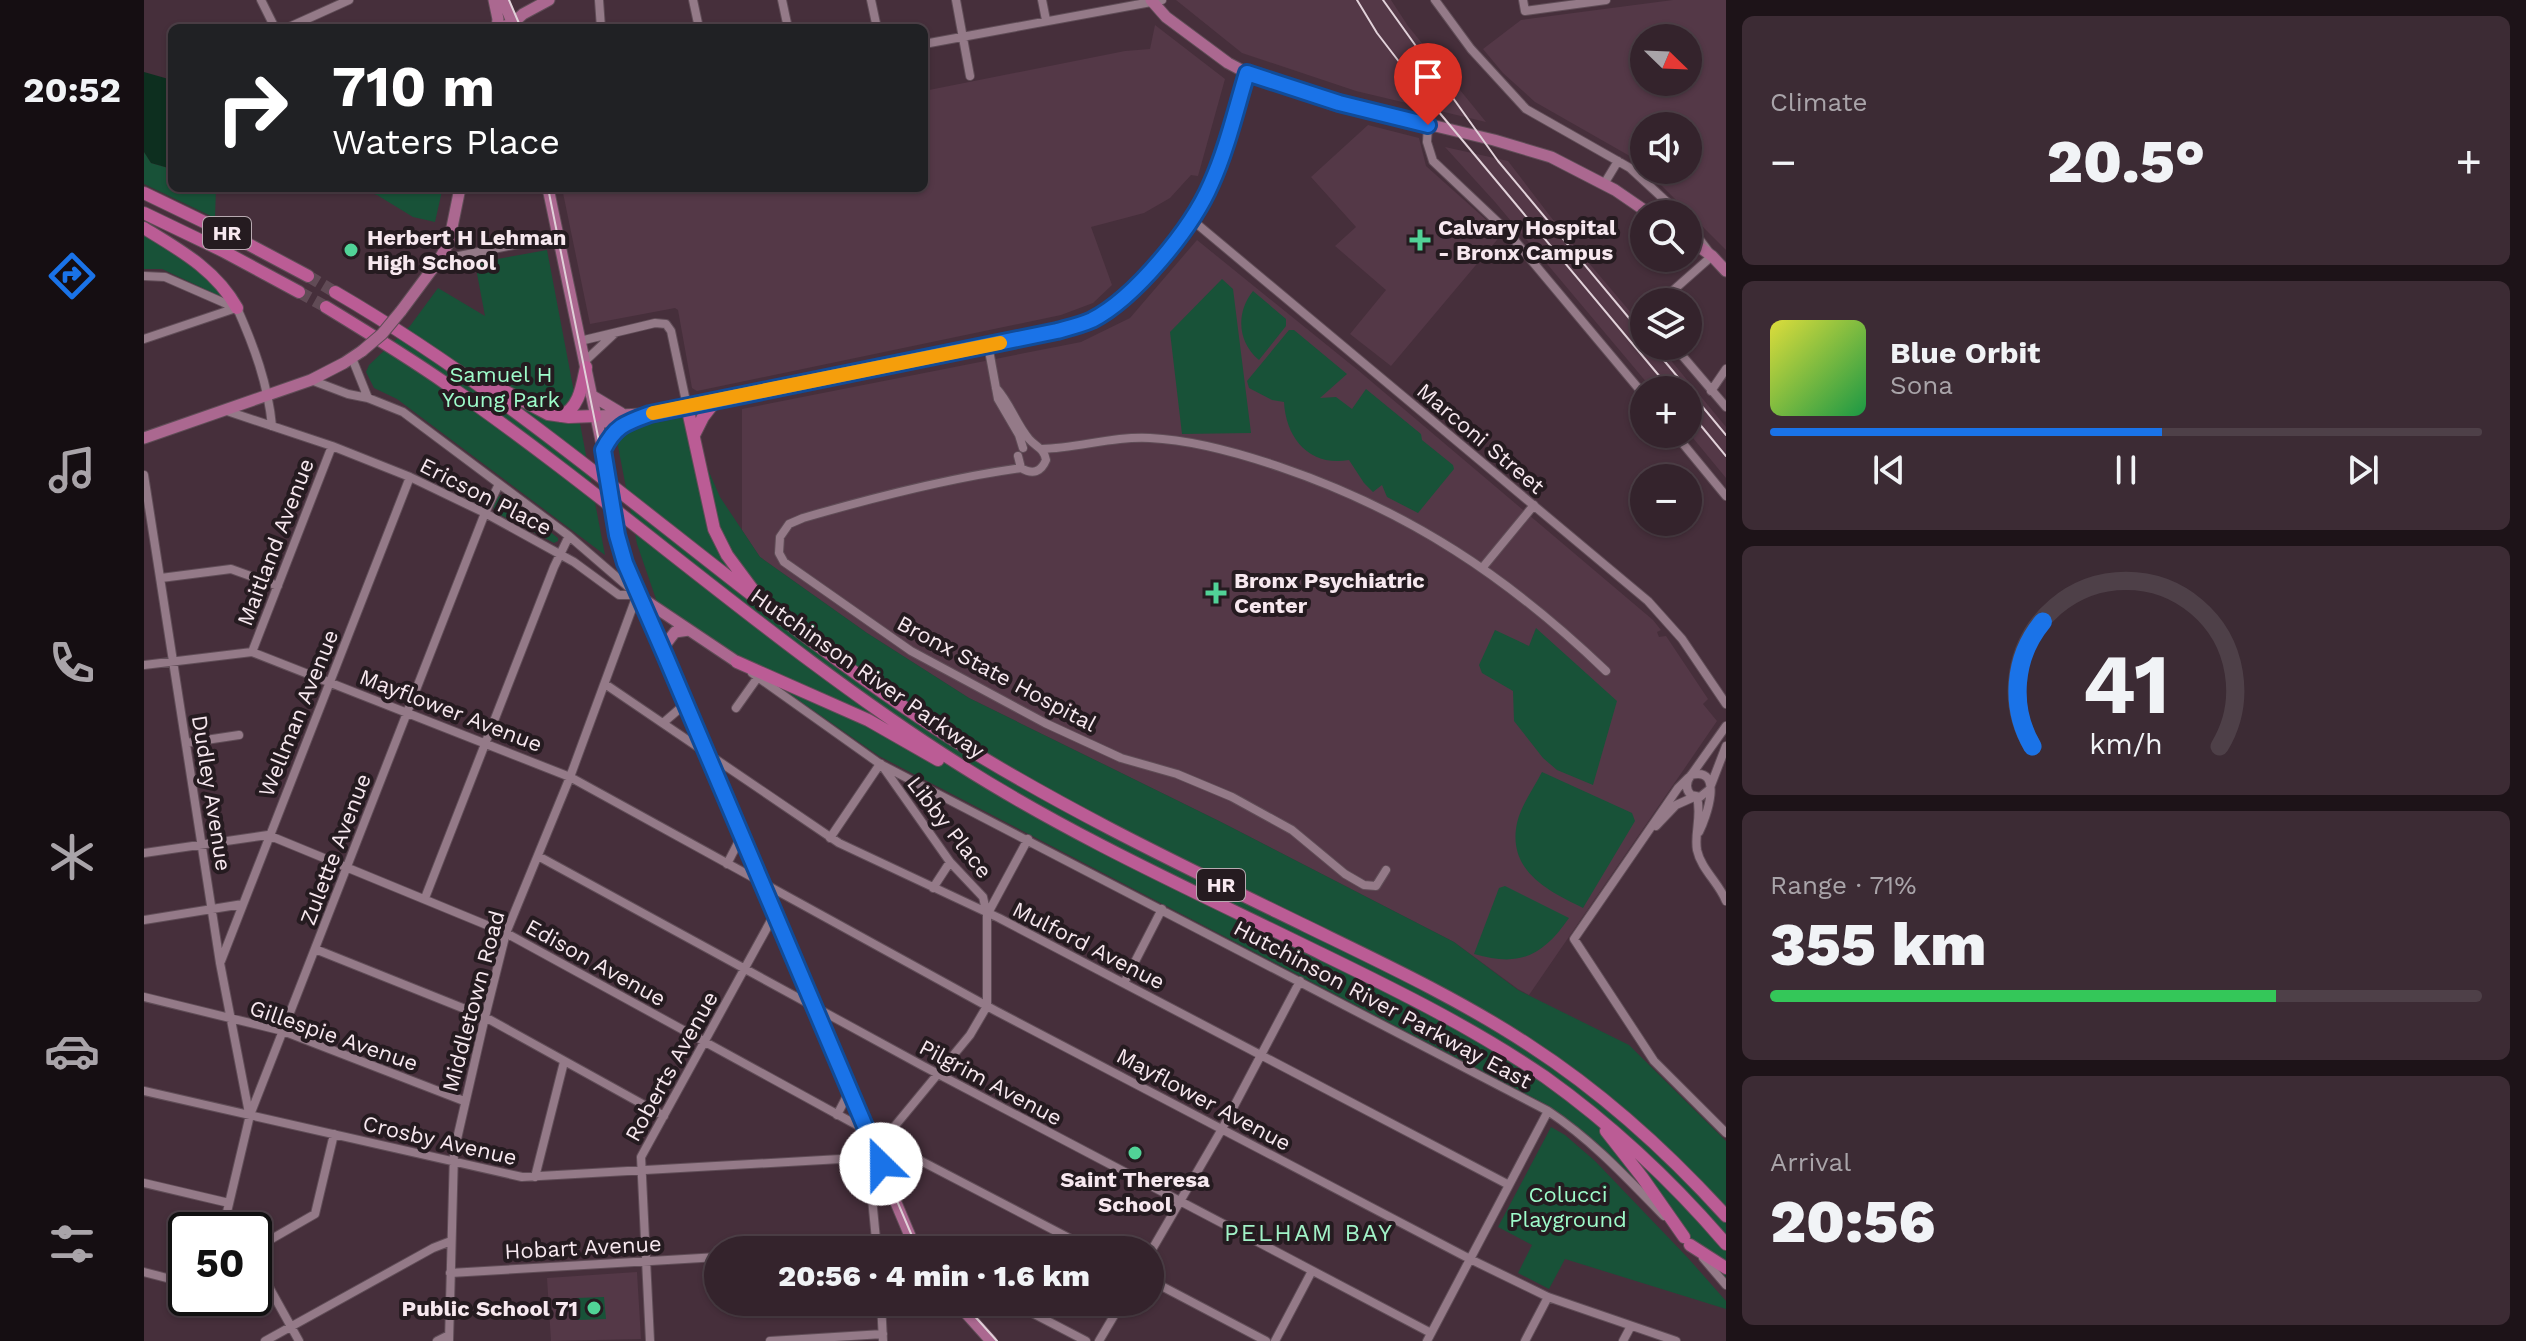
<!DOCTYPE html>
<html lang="en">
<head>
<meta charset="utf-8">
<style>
  body { margin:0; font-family:"Work Sans",sans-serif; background:#3c2b34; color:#f1f3f6; height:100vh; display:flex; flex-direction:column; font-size:30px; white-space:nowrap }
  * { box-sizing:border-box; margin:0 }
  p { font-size:26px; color:#a9a4a9 }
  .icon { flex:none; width:44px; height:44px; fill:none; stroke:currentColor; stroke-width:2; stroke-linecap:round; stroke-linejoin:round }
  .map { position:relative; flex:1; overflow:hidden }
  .details { display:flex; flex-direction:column; gap:16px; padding:16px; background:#1d1318; width:800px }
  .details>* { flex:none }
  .top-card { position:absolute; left:24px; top:24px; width:760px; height:168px; border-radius:12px; box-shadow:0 2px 6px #0004,0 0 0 2px #4e4048; background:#202124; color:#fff; overflow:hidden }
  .needle { width:52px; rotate:113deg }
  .buttons { position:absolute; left:1486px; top:24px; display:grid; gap:16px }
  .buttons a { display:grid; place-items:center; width:72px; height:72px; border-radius:50%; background:#34232c; box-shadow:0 2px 6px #0004,0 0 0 2px #4e4048; font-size:40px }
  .speed { position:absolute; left:24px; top:1212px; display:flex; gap:16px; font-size:40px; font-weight:700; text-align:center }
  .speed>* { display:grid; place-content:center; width:104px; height:104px; border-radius:50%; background:#34232c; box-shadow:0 2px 6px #0004,0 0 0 2px #4e4048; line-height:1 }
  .speed .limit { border:4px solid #111; border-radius:12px; background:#fff; color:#111 }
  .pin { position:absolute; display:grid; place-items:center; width:68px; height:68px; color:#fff; margin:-82px -34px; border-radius:50% 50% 50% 0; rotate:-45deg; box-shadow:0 0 8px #0007 }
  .pin .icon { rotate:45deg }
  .me { position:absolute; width:88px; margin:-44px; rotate:337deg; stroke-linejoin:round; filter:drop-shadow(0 0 6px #0008) }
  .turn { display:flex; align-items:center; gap:28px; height:168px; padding:0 32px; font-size:36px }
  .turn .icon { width:104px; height:104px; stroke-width:2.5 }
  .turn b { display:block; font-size:56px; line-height:68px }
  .big { font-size:60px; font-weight:800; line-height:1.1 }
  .details .tile { flex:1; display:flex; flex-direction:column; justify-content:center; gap:12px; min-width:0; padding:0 28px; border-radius:12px; background:#3c2b34 }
  .details .dial { align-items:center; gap:0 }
  .dial svg { height:208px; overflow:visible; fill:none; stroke:#4e4048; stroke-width:7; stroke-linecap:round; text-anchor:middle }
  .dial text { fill:#f1f3f6; stroke:none }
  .song { display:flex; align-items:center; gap:24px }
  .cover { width:96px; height:96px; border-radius:12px; background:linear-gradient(135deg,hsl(60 70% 55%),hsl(140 70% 35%)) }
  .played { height:8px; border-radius:4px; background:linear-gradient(90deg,#1a73e8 55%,#4e4048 55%) }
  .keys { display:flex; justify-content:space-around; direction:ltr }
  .heat { display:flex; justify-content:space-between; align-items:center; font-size:44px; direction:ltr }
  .charge { height:12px; border-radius:6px; background:linear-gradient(90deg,#34c759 71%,#4e4048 0) }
  .trip { position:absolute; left:560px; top:1236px; width:460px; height:80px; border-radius:40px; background:#34232c; box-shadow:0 2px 6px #0004,0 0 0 2px #4e4048; font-weight:800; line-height:80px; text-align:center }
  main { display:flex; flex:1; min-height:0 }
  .tab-bar { display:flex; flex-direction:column; width:144px; justify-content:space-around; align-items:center; background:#150e12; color:#a9a4a9 }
  .tab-bar .icon { width:56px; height:56px }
  .tab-bar .on { color:#1a73e8 }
  .tab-bar b { font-size:36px; color:#f1f3f6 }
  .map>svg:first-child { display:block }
  .built { fill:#543847; fill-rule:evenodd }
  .green { fill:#185238 }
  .water { fill:#0d2f1f }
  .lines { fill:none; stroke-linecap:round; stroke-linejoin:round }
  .highway-tunnel { stroke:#614b56; stroke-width:12; stroke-dasharray:12 6; stroke-linecap:butt }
  .minor-casing { stroke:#604d57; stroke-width:10 }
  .major-casing { stroke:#604d57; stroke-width:13 }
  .highway-casing { stroke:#604d57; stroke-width:14 }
  .minor { stroke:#947a88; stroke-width:8 }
  .major { stroke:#ab6890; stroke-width:11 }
  .highway { stroke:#bb5c95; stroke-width:12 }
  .rail { stroke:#e1d1d9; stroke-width:2 }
  .major-bridge-casing { stroke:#604d57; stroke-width:13; stroke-linecap:butt }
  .major-bridge { stroke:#ab6890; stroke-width:11 }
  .route-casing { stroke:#114b97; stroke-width:20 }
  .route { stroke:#1a73e8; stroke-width:14 }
  .slow { stroke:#f59e0b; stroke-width:14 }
  .poi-dot { fill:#51d397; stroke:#251b20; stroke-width:3 }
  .labels { text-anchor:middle; stroke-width:8; stroke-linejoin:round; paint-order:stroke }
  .shield { fill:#251b20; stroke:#b8aab1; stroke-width:2 }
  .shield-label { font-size:20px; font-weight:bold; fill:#f7e8ef }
  .poi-label { font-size:22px; font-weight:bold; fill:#f7e8ef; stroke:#251b20; text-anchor:start }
  .park-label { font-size:22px; fill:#9efcca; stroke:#251b20 }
  .street-label { font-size:22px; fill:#f7e8ef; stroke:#251b20 }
  .neighbourhood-label { font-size:24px; letter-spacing:2px; fill:#a1f2c7; stroke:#251b20 }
</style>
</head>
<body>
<main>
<nav class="tab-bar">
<b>20:52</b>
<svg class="icon on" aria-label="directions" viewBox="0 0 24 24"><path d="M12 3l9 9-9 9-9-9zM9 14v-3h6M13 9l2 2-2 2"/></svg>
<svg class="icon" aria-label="music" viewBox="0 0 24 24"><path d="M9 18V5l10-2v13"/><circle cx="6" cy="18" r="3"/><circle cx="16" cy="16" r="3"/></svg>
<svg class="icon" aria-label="phone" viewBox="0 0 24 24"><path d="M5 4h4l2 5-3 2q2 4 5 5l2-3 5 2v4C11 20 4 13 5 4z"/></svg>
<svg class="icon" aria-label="climate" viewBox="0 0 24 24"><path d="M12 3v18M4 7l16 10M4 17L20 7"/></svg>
<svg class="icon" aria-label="car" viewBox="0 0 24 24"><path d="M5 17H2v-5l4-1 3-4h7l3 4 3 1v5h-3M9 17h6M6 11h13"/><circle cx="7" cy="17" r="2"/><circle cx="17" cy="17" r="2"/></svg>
<svg class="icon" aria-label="filters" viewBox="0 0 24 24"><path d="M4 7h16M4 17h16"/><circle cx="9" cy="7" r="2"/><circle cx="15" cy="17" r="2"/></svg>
</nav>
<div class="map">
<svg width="1582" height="1341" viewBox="0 0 1582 1341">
  <rect width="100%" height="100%" fill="#462f3b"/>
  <path class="built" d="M1032,0H1247L1264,26L1342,122L1212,91L1098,53Z
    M1529,0H1582V250L1502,170H1544V126H1500V168L1491,159L1391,102L1359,73L1339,49L1377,20ZM1544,38V82H1500V38Z
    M1011,25L1081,79L1054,176L1047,175L1026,198L1000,213L947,227L968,285L949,303L917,315L553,391L548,388L534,310L531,308L446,324L418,188H780V91L981,51L1006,49Z
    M1224,125L1275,138L1282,166L1358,234L1247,366L1206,334L1242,290L1191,246L1212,227L1167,177Z
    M1301,147L1364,161L1416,229L1500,328V346H1515L1582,427V478L1544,432V390H1509L1351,202Z
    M1053,240L1215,371L1509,620L1517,630L1513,632L1515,637L1522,636L1564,699L1559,704L1573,721L1385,995L1374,989L1310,942L1077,822L825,698L723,633L616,557L598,530V409L937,342L986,318Z
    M493,1272L497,1339L407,1341L403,1278Z"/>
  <path class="green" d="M0,152L7,163L28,169V188H72L71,218L0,184Z
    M211,188H293L298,191L291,222L269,217L233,195Z
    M0,231L39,255L84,300L18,269H0Z
    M403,250L461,555L253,399L230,388L222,372L225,365L266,326L294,288L341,316L331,263Z
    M1078,279L1089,289L1107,433L1038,434L1026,332Z
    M1109,291L1142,319V326L1115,360C1093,342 1092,312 1109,291Z
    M1145,330H1150L1203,374L1176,398L1192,397L1208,409L1222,389L1277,434L1278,440L1309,465L1310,469L1274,513L1243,497L1238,485L1229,492L1220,483L1205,460C1166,467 1142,439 1140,402L1128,400L1105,388L1103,381Z
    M541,417L576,497L616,557L723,633L825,698L1077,822L1310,942L1374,990L1485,1045L1582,1141V1279C1526,1218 1474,1152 1405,1106L735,756L513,602L493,544L471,431Z
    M358,495L414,538V541L410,543L351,512C347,507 352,496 358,495Z
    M1392,628L1473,701L1449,785L1413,770L1399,758L1370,721L1369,691L1338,673L1335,665L1351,630L1385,646Z
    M1398,772L1488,813L1491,821L1439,908C1404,891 1363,871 1373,823C1377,805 1390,788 1398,772Z
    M1361,886L1425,918C1398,957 1375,967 1330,954L1355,888Z
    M1407,1127L1421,1135L1451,1161L1544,1258L1582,1301V1309L1421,1259L1405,1289L1374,1273L1388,1245L1354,1227Z
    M460,1297L462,1319L433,1320L432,1298Z"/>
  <path class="water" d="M0,72L28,80V169L7,163L0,152Z"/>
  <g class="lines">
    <path class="highway-tunnel" d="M164,276L191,292
      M155,292L182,307"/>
    <defs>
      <path id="minor" d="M117,0L131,28
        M455,0L457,28
        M549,0L555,28
        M638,0L644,28
        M727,0L733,28
        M812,0L826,76
        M898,0L902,20
        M1291,0L1327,49L1382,109L1486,168L1536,214
        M1379,0L1381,11L1462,0
        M143,28L205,0
        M780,44L1018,0
        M1284,125L1283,142L1289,161L1362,230L1500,395
        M1460,184L1474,161
        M1047,219L1504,601L1538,639L1582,704
        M295,260L414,236
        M0,276L21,277L92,308
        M1516,302L1568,256L1544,224
        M93,308C110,346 124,384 128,426
        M0,339L92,308
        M436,341L511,323L522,324L527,331L543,406
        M844,345L854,399L875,435L879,448
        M1530,346L1582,407
        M208,358L224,398
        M441,361L470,334
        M167,380L204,394L224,398L259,412L425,536L490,592
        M852,388C866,403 872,424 885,439C893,448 900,448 902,460C897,472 889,475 877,468L874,456
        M1567,391L1582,369
        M80,410L188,446L266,477L341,513L430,562L475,595H493
        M1531,434L1582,496
        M898,449C934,448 970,436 1006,438C1050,440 1095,453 1136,467C1265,511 1364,577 1462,671
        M877,468C804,478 731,497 659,518L645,524L636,537L635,553L640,562L767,651L901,723L977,758L1033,774L1088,797L1148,830L1201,874L1220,885L1232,886L1242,870
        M0,475L76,963L105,1113
        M1339,567L1390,505
        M17,578L87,569L134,586
        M108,652L188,446
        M0,665L108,652L426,777L852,1011L1326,1259L1404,1297L1532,1341
        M608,673L736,764L1404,1111C1448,1140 1483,1178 1520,1216
        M461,684L695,843L855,918L1365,1185
        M592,708L614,677
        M519,723L541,704
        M42,743L95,735
        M737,764L806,862L839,897L843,915
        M1548,774L1582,726
        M1544,778L1534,788L1430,939L1510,1061L1582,1133
        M1567,785L1582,746
        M1553,797C1558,817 1550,833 1553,850C1557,869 1575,883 1582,901
        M1512,826L1532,805L1550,797
        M1555,832C1562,818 1581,766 1547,775C1542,782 1541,789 1547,795L1556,797L1566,789
        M686,838L736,764
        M0,853L124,835L362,933L720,1129
        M394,856L779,1066L1287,1333
        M583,864L597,837
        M789,888L806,862
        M281,898L410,567L425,536
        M0,920L99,904
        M171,949L341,1017L520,1116
        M77,961L266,477
        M980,983L1018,909
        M0,997L139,1031L320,1101
        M0,1091L378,1177L714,1158L731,1150L754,1149L948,1250
        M693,1115L705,1092
        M391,1177L420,1062
        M0,1183L85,1203
        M93,1230L83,1212L106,1115L341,513L355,484
        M110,1249L171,1214L190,1134
        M703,1250L769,1246
        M733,1250L725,1167L731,1150L826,1035L843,1006V915L884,839
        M1006,1253L1078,1129L1156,981
        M1559,1258L1582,1285
        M110,1260L155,1341
        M0,1272L42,1283
        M306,1273L574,1257
        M1006,1280L1122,1341
        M737,1302L739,1341
        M867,1302L942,1341
        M121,1341L289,1248L307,1241
        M293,1341L305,1335
        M305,1341L310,1152L341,1017L362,933L426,777L493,595
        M506,1341L497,1157L630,915
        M626,1341L739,1334
        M955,1341L978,1302
        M1131,1341L1168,1271
        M1283,1341L1404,1111
        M1381,1341L1404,1297
        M1479,1341L1487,1326"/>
      <path id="major" d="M350,0L354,19L353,28
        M359,0L370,27
        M1007,0L1022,17L1084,63L1103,73L1195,103L1350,140L1407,157L1471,190L1506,214
        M356,28L369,23L379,14L405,0
        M404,188L459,450
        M1544,239L1568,256L1582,271
        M257,311L295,260L305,242L316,188
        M447,395L477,413
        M456,416L498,414
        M453,422H486L506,414L913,331C924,328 937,325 948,320C990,298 1044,232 1065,189C1082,153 1091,111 1103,73
        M0,438L167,380L200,363L218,351
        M459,450L469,432L485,422
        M473,535L493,595L521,655L772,1250
        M493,595L593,662
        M521,655V645L531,632L545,630
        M812,1302L847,1341"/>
      <path id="highway" d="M0,193L87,235L164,276
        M0,213L79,251L155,292
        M0,228C36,250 72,270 93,308
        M191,292C410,419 592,600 805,737C919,809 1041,867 1162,926C1238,963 1315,999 1385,1045C1459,1093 1523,1151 1582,1216
        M182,307C223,332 264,357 304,385C478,506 636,651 816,765C931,838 1056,894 1178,954C1254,991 1331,1029 1401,1077C1468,1125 1528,1181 1582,1244
        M340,380L404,414L425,417L451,416
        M543,406L570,529L583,555L609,590
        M417,416C436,407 438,385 442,367
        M550,435L559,417L572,400
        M593,662L724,720L794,760
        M1462,1131L1498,1177L1540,1237
        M1546,1245L1582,1268"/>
    </defs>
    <use href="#minor" class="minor-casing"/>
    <use href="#major" class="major-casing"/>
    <use href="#highway" class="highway-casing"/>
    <use href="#minor" class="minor"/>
    <use href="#major" class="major"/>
    <use href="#highway" class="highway"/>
    <path class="rail" d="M365,0L377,28
      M1213,0L1233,33L1279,93L1527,390
      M1239,0L1354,161L1500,336
      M404,188L474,536L501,611L774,1250
      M1508,346L1582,435
      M1544,410L1582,456
      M818,1302L853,1341"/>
    <defs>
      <path id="major-bridge" d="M218,351L238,334L257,311
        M459,450L473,535"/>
    </defs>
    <use href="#major-bridge" class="major-bridge-casing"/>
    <use href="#major-bridge" class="major-bridge"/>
  </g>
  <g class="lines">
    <defs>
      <path id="route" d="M737,1164L521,655L481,563L473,535L459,450C471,426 481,423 506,414L913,331C924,328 937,325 948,320C991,298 1048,228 1067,184C1083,149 1092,109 1103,73L1195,103L1284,125"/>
    </defs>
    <use href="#route" class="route-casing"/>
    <use href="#route" class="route"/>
    <path class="slow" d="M509,413L856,343"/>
  </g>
  <g class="poi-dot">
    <path d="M1272 228h8v8h8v8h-8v8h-8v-8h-8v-8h8z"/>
    <circle cx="207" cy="250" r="8"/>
    <path d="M1068 581h8v8h8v8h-8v8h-8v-8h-8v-8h8z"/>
    <circle cx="991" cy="1153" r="8"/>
    <circle cx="450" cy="1308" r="8"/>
  </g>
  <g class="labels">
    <g class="shield">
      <rect x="59" y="217" width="48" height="32" rx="6"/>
      <rect x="1053" y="869" width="48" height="32" rx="6"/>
    </g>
    <g class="shield-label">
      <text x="83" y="240">HR</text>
      <text x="1077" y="892">HR</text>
    </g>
    <g class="poi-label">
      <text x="1294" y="235">Calvary Hospital<tspan x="1294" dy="25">- Bronx Campus</tspan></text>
      <text x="223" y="245">Herbert H Lehman<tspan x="223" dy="25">High School</tspan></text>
      <text x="1090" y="588">Bronx Psychiatric<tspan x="1090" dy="25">Center</tspan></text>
      <text x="991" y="1187" text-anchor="middle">Saint Theresa<tspan x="991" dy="25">School</tspan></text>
      <text x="434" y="1316" text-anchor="end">Public School 71</text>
    </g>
    <g class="park-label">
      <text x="357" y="382">Samuel H<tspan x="357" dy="25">Young Park</tspan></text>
      <text x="1424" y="1202">Colucci<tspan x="1424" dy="25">Playground</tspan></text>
    </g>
    <g class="street-label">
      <text transform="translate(1337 438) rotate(40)" y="8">Marconi Street</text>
      <text transform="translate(342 496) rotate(27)" y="8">Ericson Place</text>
      <text transform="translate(131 542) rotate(-69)" y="8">Maitland Avenue</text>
      <text transform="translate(724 673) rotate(35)" y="8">Hutchinson River Parkway</text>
      <text transform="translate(853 673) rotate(28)" y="8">Bronx State Hospital</text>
      <text transform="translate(307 710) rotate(21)" y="8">Mayflower Avenue</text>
      <text transform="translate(154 713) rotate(-68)" y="8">Wellman Avenue</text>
      <text transform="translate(68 793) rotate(81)" y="8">Dudley Avenue</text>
      <text transform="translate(806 827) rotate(52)" y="8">Libby Place</text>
      <text transform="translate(191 849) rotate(-69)" y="8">Zulette Avenue</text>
      <text transform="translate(945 945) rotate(27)" y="8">Mulford Avenue</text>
      <text transform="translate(452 962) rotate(29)" y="8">Edison Avenue</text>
      <text transform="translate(329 1001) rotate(-75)" y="8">Middletown Road</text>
      <text transform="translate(1239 1004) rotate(28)" y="8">Hutchinson River Parkway East</text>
      <text transform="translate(190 1035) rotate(19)" y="8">Gillespie Avenue</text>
      <text transform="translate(527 1066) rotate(-61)" y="8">Roberts Avenue</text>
      <text transform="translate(847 1082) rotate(28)" y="8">Pilgrim Avenue</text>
      <text transform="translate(1060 1099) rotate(28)" y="8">Mayflower Avenue</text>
      <text transform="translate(296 1140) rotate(13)" y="8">Crosby Avenue</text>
      <text transform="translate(439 1247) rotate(-3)" y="8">Hobart Avenue</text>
    </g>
    <g class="neighbourhood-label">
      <text x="1165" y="1241">PELHAM BAY</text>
    </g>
  </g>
</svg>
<div class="buttons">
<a><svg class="needle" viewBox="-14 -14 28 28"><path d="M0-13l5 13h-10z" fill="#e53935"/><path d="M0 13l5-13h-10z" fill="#a9a4a9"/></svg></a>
<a><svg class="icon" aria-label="sound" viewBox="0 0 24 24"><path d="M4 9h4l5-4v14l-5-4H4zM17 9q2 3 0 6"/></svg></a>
<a><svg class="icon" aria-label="search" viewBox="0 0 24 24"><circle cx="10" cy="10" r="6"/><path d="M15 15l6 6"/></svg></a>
<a><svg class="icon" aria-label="layers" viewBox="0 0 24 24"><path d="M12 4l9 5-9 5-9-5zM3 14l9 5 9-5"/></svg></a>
<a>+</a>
<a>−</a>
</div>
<div class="speed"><div class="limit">50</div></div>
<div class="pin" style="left:1284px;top:125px;background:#d93025"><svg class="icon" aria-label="arrive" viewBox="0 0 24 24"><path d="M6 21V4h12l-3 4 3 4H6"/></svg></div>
<svg class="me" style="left:737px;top:1164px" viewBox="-20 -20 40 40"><circle r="19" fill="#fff"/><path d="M0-13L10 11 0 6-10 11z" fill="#1a73e8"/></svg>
<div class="trip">20:56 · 4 min · 1.6 km</div>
<div class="top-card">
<div class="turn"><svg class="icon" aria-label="right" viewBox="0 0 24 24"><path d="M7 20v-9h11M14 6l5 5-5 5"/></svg><div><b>710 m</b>Waters Place</div></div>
</div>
</div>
<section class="details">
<div class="tile"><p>Climate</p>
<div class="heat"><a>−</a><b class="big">20.5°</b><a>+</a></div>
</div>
<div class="tile">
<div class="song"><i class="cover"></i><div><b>Blue Orbit</b><p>Sona</p></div></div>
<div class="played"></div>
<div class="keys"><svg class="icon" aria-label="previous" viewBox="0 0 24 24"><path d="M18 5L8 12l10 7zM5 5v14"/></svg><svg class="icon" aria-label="pause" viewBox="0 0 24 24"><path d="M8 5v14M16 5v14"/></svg><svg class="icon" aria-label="next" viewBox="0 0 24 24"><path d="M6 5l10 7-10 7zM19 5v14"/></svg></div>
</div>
<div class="tile dial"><svg viewBox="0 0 100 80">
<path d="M14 69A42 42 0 1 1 86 69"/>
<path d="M14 69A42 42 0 0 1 18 21" stroke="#1a73e8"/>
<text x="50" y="56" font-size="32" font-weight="700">41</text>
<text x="50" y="72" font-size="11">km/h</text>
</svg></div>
<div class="tile"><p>Range · 71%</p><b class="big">355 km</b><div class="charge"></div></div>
<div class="tile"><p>Arrival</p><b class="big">20:56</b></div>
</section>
</main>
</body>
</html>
